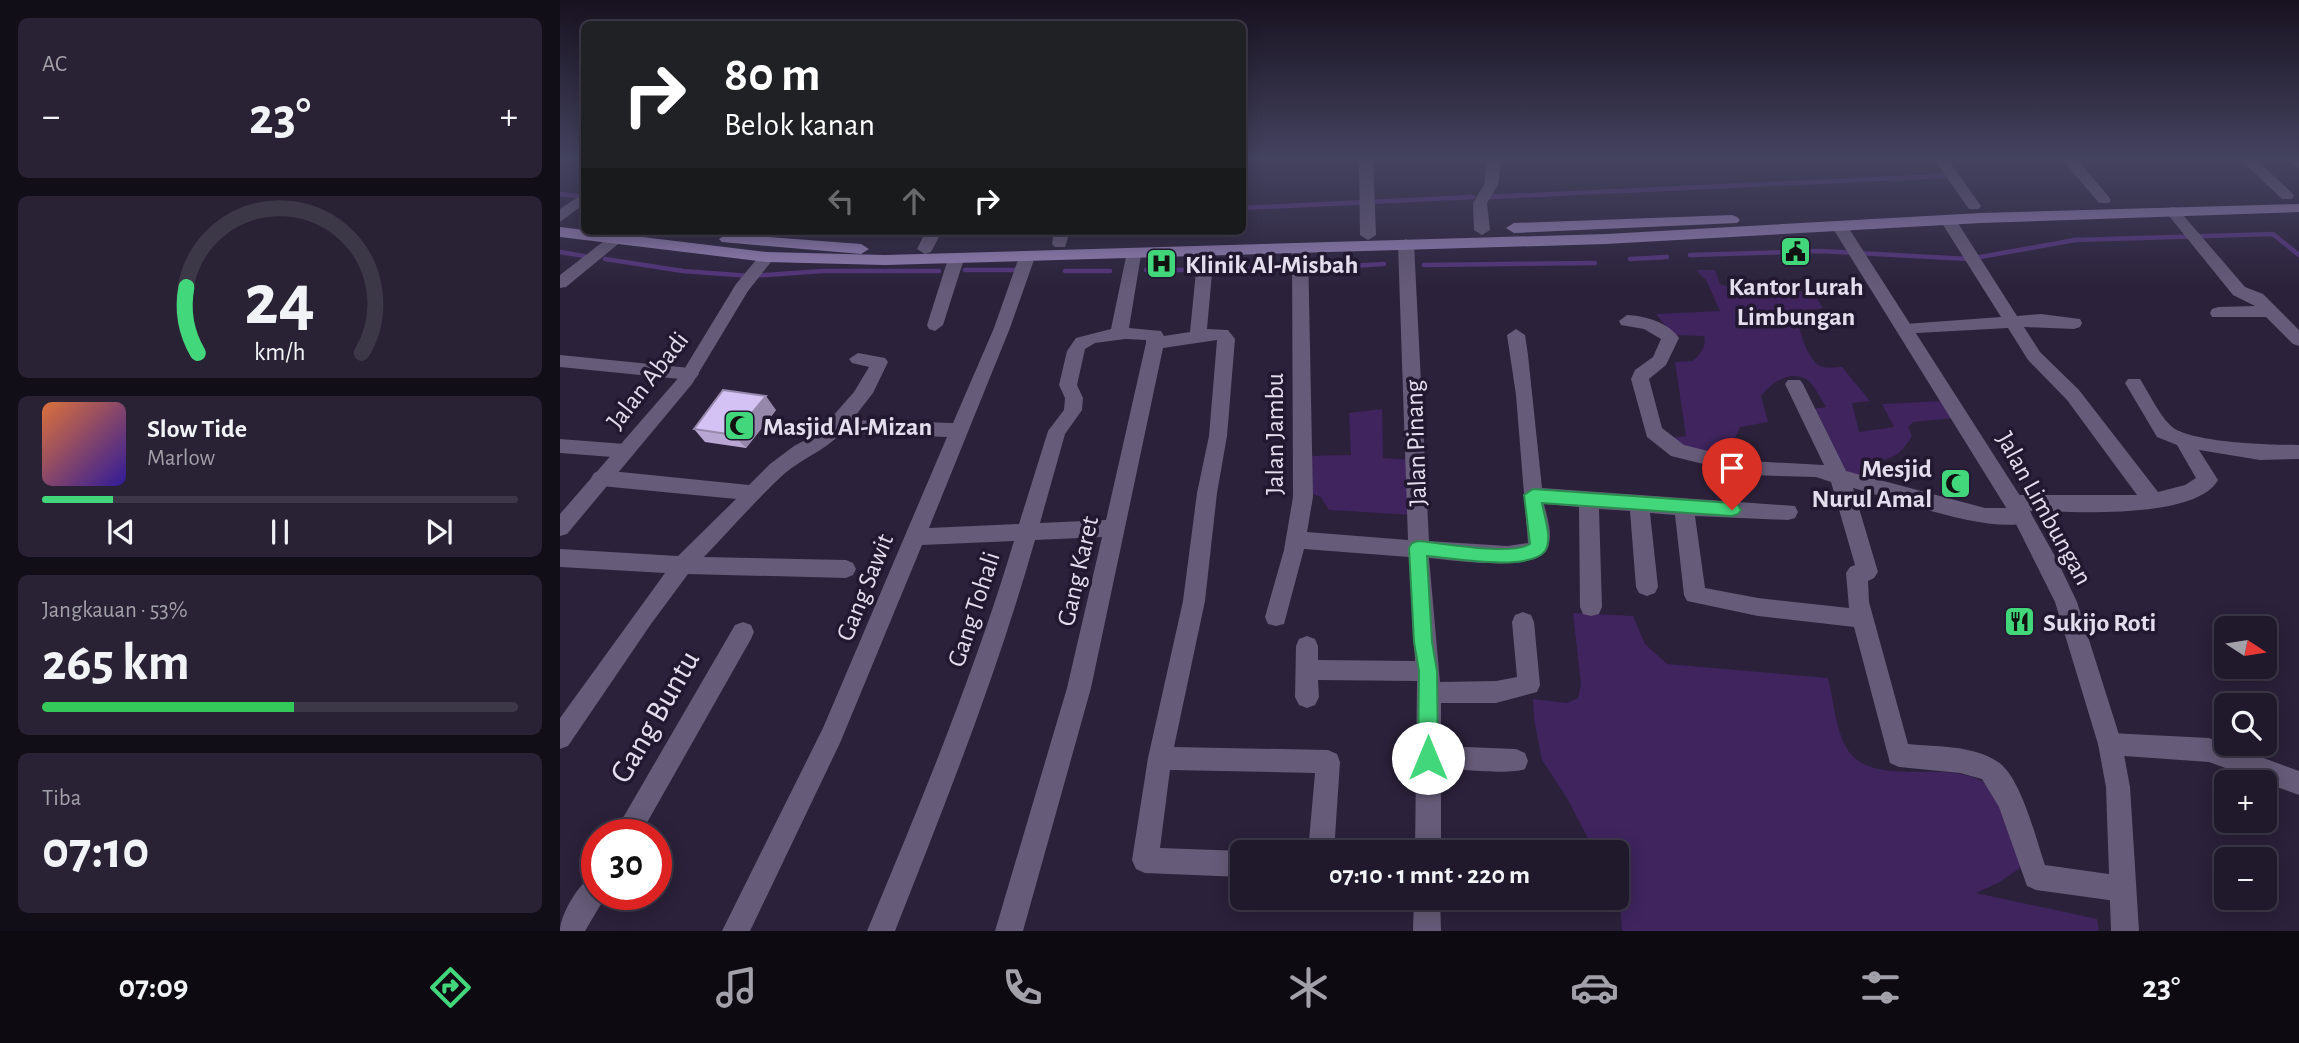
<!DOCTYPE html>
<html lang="id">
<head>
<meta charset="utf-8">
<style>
  body { margin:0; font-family:"Alegreya Sans",sans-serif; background:#282234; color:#f1f3f6; height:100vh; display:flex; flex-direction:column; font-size:26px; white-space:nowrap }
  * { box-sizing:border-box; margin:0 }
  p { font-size:23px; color:#a2a0a9 }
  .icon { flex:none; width:38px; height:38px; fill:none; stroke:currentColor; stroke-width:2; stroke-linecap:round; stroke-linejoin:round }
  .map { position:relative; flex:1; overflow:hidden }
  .drawer { display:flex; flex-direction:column; gap:18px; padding:18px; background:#120e18; width:560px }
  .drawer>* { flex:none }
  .guide { position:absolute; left:21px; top:21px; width:665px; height:214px; border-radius:10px; box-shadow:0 4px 18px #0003,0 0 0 2px #3d3848; background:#202124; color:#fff; overflow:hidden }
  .needle { width:46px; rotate:102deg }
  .controls { position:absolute; left:1654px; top:616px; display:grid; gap:14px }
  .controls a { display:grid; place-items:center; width:63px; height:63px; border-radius:10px; background:#20192c; box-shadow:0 4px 18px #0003,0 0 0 2px #3d3848; font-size:35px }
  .speed { position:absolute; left:21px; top:819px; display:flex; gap:14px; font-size:35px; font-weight:700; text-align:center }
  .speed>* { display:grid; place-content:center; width:91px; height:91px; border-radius:50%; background:#20192c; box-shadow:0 4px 18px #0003,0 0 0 2px #3d3848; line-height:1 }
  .speed .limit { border:10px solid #d22; background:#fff; color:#111 }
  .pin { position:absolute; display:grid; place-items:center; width:60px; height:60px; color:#fff; margin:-72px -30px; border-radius:50% 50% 50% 0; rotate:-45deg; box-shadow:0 0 7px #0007 }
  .pin .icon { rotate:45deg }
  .me { position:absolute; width:77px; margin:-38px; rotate:0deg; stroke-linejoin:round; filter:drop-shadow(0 0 5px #0008) }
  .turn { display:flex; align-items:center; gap:24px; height:147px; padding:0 28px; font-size:32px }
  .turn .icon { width:91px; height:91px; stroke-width:2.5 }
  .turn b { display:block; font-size:49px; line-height:60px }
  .lanes { display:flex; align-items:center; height:66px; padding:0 28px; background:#0003; justify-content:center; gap:35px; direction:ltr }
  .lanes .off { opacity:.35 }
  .big { font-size:52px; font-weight:700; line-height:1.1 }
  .drawer .widget { flex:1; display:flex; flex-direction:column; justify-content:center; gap:10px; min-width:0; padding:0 24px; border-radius:10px; background:#282234 }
  .drawer .dial { align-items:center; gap:0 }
  .dial svg { height:182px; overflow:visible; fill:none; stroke:#3d3848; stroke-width:7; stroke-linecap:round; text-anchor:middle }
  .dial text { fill:#f1f3f6; stroke:none }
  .song { display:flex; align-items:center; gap:21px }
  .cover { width:84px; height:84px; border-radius:10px; background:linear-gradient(135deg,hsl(20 70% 55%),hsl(250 70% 35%)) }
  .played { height:7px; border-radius:4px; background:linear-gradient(90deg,#43d77b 15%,#3d3848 15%) }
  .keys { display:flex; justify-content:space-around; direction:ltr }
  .heat { display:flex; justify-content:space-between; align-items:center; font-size:38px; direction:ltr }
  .charge { height:10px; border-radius:5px; background:linear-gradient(90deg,#34c759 53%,#3d3848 0) }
  .trip { position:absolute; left:670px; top:840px; width:399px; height:70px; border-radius:10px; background:#20192c; box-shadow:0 4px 18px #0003,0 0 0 2px #3d3848; font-weight:700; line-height:70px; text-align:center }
  .tab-bar { display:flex; height:112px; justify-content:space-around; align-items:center; background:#0d0a12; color:#a2a0a9 }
  .tab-bar .icon { width:49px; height:49px }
  .tab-bar .current { color:#43d77b }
  .tab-bar b { font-size:32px; color:#f1f3f6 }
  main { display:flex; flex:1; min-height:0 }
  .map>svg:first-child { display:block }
  .green { fill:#3f245e }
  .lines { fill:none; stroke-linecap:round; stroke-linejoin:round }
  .stream { stroke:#54347c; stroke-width:4.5 }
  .minor { fill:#665b78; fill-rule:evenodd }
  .tertiary { fill:#665b78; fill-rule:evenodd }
  .primary { fill:#937fb2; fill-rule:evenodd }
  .wall { fill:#b7a7d2 }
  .shaded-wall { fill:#9588ab }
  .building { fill:#d5c2f4; stroke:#9588ab; stroke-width:2 }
  .route { fill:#43d77b; stroke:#2c8c50; stroke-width:2 }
  .labels { text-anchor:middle; stroke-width:7; stroke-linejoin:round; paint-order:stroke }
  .poi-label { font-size:26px; font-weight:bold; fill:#e3ddee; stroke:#221830; text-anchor:start }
  .street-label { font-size:26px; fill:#e3ddee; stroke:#221830 }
  .near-street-label { font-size:32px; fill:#e3ddee; stroke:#221830 }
</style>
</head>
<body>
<main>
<section class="drawer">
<div class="widget"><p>AC</p>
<div class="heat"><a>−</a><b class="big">23°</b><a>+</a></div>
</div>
<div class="widget dial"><svg viewBox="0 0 100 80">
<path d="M14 69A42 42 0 1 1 86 69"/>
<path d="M14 69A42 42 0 0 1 9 40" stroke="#43d77b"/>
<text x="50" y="56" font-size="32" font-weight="700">24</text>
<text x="50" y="72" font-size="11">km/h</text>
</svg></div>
<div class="widget">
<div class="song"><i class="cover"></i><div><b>Slow Tide</b><p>Marlow</p></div></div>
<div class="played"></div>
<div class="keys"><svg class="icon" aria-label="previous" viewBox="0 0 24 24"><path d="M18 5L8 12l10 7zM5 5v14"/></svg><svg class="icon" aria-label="pause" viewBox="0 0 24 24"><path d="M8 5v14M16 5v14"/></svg><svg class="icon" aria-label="next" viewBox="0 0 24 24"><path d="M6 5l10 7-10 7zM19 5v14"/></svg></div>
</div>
<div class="widget"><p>Jangkauan · 53%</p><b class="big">265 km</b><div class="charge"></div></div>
<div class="widget"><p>Tiba</p><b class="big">07:10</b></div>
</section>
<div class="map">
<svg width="1739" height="931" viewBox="0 0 1739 931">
  <rect width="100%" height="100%" fill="#2b213a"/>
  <path class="green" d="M1136,270H1155L1160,284L1171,288L1211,281L1217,293L1252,291L1263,308L1245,311L1239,316C1236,327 1249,361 1260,366C1266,369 1276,367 1282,367L1310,401L1292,403L1299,432L1334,427L1322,404L1384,401L1394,418L1353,422L1348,427L1352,436C1338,459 1332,458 1307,463L1312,478L1280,470L1247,410L1266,407C1261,399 1254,384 1246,379C1229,370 1211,383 1201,396L1208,422L1180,427L1169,451L1160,457L1129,452L1108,438L1126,436L1115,362L1133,361C1140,354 1147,347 1144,336L1113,335L1096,314L1160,311L1146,280Z
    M822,409L823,458L851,460L853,515L769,510L761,497L746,492L747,456L791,455L789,413Z
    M1013,613L1073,616L1085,644L1107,664L1268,678C1273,698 1275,722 1283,741C1306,796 1388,753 1429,786C1438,794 1459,849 1466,864L1438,883L1416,893L1537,919L1539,931H1062L1060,900L1057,894V852H1035L1007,798L982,760L974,719L973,699L1007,703L1018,698L1021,684Z"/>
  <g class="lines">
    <path class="stream" d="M0,194L24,197
      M929,197L1383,176
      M682,208L913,197
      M0,252L24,256
      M1130,255L1260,251L1409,259L1515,240L1713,234L1739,255
      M45,259L123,271L190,276L263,271H379
      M1070,259L1107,257
      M864,265L1035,263
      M790,266L824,264
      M666,269H727
      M405,270H456
      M586,270H626
      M505,271H550"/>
    <path class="minor" d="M799,158H813L816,235L808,240L800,235Z
      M927,158H941L938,185L927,203L930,230L922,235L914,230L913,203L924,185Z
      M1501,158H1516L1549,197L1551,200L1549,203H1539Z
      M1679,158H1695L1732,193L1734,196L1732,199H1722Z
      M1725,158H1739V168Z
      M24,193V204L0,222V209Z
      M1612,207L1617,208L1685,287L1703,294L1739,330V346L1733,344L1706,317H1652L1650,313L1652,309L1658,307L1695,306L1673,295L1605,211Z
      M1388,215L1396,220L1457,316L1481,314L1520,319L1522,323L1520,327L1514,329L1464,327L1480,352L1519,390L1598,492L1625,485L1636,478L1617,445L1597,437L1565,383L1568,379H1580C1589,393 1598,413 1610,425C1626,443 1714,445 1739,445V459L1700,460L1639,450L1658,480C1636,520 1510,512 1470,511L1472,516L1469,522C1429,535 1336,499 1293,488L1318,572L1314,578L1308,581L1309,602L1348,744C1376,747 1414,745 1438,762C1461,777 1476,839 1485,865L1563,876L1572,880L1576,889L1572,898L1563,902L1476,890L1467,886L1439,807L1422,779L1400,773L1339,767L1330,763L1294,627L1198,616L1127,601L1124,595L1115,515L1090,513L1098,587L1095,593L1087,596L1079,593L1076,587L1070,511L1039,509L1042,607L1039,614L1031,616L1023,614L1020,607L1019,507L984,504C987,517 993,533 988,547C980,574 893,560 869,558L880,682L936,681L957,677L952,622L955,615L963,612L971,615L974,622L980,685L977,692L936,703H881V746L956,749L965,753L968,761L965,769C950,775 901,769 881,769V852H855L857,681L758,680L759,697L755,705L747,708L739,705L735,697L736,646L739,639L747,636L755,639L758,646V660L855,661L849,557L744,549L724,624L716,626L708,624L705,617L724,550L733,497L732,248L734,245L740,243L748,248L753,497L747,532L848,540L838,244L846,239L854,244L869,541L947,546L968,543L956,395L947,335L956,329L965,335L968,355L982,488L1235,506L1238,512L1235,518L1228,520L1135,516L1145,588L1198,598L1289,608L1286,573L1290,567L1295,565L1271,482L1256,477L1188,475L1111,456L1087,437L1071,379L1075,370L1093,357L1101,339L1084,329L1061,325L1059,321L1067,315C1085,316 1108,322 1119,338L1106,365L1089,379L1102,428L1124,445L1188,461L1264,465L1225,384L1228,380H1240L1243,384L1286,471L1425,508H1447L1444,503L1447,497L1454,495H1577L1507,400L1468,360L1448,328L1339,334L1337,330L1345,324L1441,317L1380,220Z
      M366,231H382L371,252L365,254L357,249Z
      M494,231H510L505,247H495L492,244Z
      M58,232L66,237L63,240L6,287L0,288V275L53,234Z
      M646,246L654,251L647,329L668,330L675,339L667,436L657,493L645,601L614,747L768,750L777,754L780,762L774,852H748L755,773L610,770L600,848L682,851L685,852H682V877L585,873L576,869L572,860L588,758L623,601L637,493L649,436L657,340L603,348L531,688L463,931H435L507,688L542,537L475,540C437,674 386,802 335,931H307C361,802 414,674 454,541L362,545L280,743L190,931H162L263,728L387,437L281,433C265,451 242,458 224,474C196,500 170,530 144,557L286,560L293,563L296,569L293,575L286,578L128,574L91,624L8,746L0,749V718L105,573L0,567V549L118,556L176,499L41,486L34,483L31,478L34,473L41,470L189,485L210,464L234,446L257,434L294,392L309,367L292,363L289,359L298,353L325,358L328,362L313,393L292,420L393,423L434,328L459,257L467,252L475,257L450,328L369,528L459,524L488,431L504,410L505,398L499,385L507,351L516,338L551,329L567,252L573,250L581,255L569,328L601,331L604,336L630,332L638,251ZM565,339L586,340V343L546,520L480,523L505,434L522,410L523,398L517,385L525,349L535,343Z
      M396,254L404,259L383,325L375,331L369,329L367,325L388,259Z
      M0,355L130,368L136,370L139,374L136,378L130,380L0,367Z
      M0,439L65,444L72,446L75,451L72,456L65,458L0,453Z
      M183,622L191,625L194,632L191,639L80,835H53L175,625Z
      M1550,733L1649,738L1739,771V795L1649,762L1550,755L1542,752L1538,744L1542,736Z
      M37,873V894H47L25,931H0C0,914 21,879 37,873Z
      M854,898H880L881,931H853Z"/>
    <path class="tertiary" d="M1373,158H1387L1421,206L1419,209H1409Z
      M1280,222L1288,227L1469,510L1497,560L1517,602L1562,744L1570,787L1579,931H1551L1546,787L1538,744L1495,602L1455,522L1272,227Z
      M207,252L215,257L188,291L132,384L7,534L0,536V514L120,376L176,284L201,254Z"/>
    <path class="primary" d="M1739,204V212L1421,223L1046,244L325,265L207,262L0,237V227L207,252L325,255L1046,234L1421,213Z
      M1172,215L1177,217L1180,220L1177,223L954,233L946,228L954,223Z
      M167,234L301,244L309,249L301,254L162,242L159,239Z"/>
  </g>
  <path class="wall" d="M216,410L186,448L145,442L134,429Z"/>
  <path class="shaded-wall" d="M206,396L216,410L186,448L174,435Z"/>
  <path class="building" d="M163,390L206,396L174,435L134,429Z"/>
  <linearGradient id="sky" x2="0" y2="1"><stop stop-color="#181220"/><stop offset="0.55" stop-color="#444360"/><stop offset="1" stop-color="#444360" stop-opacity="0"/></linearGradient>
  <rect width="1739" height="289" fill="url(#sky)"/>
  <path class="route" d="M973,489L1172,503L1178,505L1181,510L1178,514L1172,516L982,503C984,516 993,539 985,551C969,572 891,558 867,556L872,642L877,671L878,758L875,765L868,768L861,765L858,758L859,671L854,642L849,548L852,543L858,541C882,543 952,556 970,544L964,495Z"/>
  <defs>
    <symbol id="civic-square" viewBox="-11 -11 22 22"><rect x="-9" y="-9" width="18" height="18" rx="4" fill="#43d77b" stroke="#221830"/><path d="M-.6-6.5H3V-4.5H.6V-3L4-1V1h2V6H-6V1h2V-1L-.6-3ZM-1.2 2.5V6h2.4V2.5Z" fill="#111"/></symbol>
    <symbol id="hospital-square" viewBox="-11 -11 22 22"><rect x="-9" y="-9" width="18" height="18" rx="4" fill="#43d77b" stroke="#221830"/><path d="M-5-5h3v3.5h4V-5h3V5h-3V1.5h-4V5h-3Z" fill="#111"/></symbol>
    <symbol id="mosque-square" viewBox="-11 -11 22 22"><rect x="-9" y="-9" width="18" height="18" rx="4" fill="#43d77b" stroke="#221830"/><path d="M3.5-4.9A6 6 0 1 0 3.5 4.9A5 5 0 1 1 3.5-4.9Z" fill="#111"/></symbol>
    <symbol id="restaurant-square" viewBox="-11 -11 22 22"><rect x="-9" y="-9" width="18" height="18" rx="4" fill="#43d77b" stroke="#221830"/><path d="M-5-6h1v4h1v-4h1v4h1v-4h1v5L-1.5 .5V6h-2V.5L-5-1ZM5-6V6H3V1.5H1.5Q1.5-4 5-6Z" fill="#111"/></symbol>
  </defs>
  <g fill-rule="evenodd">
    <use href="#civic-square" x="1218" y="234" width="35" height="35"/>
    <use href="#hospital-square" x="584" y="246" width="35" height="35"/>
    <use href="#mosque-square" x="162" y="408" width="35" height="35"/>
    <use href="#mosque-square" x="1378" y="466" width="35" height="35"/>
    <use href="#restaurant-square" x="1442" y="604" width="35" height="35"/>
  </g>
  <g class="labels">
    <g class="poi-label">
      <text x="625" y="273">Klinik Al-Misbah</text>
      <text x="1236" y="295" text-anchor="middle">Kantor Lurah<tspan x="1236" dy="30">Limbungan</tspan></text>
      <text x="203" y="435">Masjid Al-Mizan</text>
      <text x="1372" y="477" text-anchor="end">Mesjid<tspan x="1372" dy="30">Nurul Amal</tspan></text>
      <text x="1483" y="631">Sukijo Roti</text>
    </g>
    <g class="street-label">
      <text transform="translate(87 380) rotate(-52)" y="9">Jalan Abadi</text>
      <text transform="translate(714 434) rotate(-90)" y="9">Jalan Jambu</text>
      <text transform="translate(855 443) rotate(-92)" y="9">Jalan Pinang</text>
      <text transform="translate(1485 508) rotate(61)" y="9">Jalan Limbungan</text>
      <text transform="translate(517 571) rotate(-77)" y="9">Gang Karet</text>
      <text transform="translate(304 587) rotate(-68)" y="9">Gang Sawit</text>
      <text transform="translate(413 609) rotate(-72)" y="9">Gang Tohali</text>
    </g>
    <g class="near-street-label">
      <text transform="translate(94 716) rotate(-60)" y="11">Gang Buntu</text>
    </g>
  </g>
</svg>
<div class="controls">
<a><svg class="needle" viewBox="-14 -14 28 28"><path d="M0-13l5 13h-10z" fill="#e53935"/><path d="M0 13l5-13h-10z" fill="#a2a0a9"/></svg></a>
<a><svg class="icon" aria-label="search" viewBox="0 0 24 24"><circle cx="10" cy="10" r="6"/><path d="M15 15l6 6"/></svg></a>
<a>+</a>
<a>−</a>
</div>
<div class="speed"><div class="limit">30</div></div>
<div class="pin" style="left:1172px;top:510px;background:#d93025"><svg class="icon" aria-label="arrive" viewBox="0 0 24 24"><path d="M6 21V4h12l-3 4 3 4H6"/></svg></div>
<svg class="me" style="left:868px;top:758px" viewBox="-20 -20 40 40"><circle r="19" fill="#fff"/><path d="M0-13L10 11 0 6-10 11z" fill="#43d77b"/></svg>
<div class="trip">07:10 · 1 mnt · 220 m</div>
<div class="guide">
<div class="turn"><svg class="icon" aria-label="right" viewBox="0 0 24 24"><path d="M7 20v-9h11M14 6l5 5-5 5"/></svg><div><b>80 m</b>Belok kanan</div></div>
<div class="lanes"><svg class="icon off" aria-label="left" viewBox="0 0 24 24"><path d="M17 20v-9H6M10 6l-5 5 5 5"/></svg><svg class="icon off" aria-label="ahead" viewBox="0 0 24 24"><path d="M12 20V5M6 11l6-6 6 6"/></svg><svg class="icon" aria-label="right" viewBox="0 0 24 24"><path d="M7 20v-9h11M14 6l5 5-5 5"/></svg></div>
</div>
</div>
</main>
<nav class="tab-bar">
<b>07:09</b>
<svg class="icon current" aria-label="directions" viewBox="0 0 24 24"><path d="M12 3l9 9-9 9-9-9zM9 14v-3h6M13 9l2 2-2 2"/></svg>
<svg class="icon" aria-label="music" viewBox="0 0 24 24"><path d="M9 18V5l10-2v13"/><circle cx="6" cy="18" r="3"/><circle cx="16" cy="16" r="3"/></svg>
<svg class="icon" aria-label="phone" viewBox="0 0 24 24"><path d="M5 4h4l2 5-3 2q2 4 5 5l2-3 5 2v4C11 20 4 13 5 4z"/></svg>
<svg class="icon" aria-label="climate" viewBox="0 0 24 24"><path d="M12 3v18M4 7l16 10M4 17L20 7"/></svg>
<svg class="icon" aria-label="car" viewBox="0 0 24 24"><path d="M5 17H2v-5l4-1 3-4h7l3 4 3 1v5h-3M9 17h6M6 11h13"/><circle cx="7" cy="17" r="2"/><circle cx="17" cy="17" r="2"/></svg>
<svg class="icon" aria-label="filters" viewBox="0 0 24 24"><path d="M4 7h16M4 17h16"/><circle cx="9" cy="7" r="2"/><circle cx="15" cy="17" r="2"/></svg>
<b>23°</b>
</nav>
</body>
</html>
